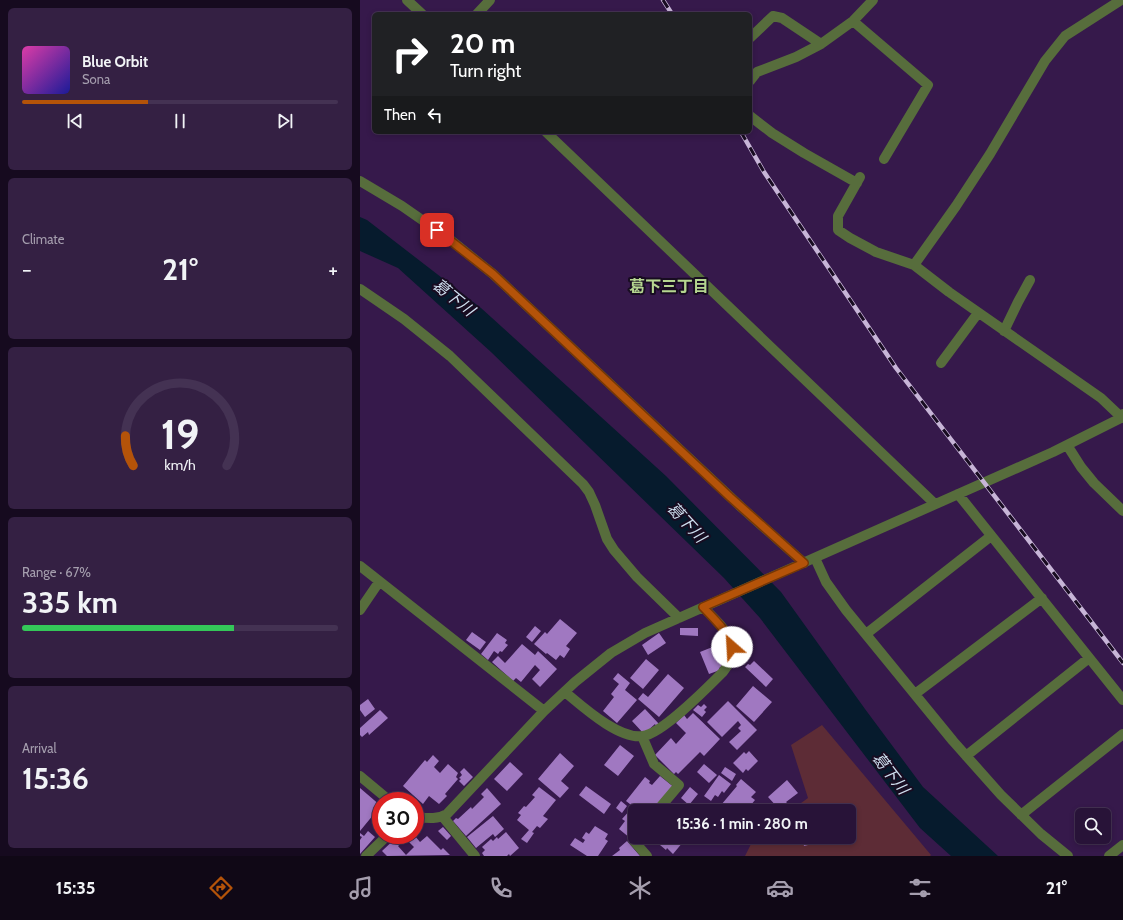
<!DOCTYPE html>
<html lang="en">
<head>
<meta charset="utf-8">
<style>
  body { margin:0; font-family:Cabin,"Noto Sans JP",sans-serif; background:#342043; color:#f1f3f6; height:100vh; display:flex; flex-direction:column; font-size:15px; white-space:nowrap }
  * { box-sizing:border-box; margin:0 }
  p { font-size:13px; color:#a59eae }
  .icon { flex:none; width:22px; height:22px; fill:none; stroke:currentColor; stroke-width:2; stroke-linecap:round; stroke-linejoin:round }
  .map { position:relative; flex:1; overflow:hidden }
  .side { display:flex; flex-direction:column; gap:8px; padding:8px; background:#160a1f; width:360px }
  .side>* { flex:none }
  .banner { position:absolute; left:12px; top:12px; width:380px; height:122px; border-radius:6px; box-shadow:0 2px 6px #0003,0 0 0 1px #443253; background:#202124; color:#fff; overflow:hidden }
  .buttons { position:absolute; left:715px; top:808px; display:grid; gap:8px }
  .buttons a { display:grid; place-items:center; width:36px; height:36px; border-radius:6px; background:#281338; box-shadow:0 2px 6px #0003,0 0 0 1px #443253; font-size:20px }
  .speed { position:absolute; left:12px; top:792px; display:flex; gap:8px; font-size:20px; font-weight:700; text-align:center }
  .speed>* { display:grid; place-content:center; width:52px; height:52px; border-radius:50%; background:#281338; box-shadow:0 2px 6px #0003,0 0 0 1px #443253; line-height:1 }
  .speed .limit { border:6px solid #d22; background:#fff; color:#111 }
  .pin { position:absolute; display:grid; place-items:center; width:34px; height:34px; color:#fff; margin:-17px; border-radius:8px; box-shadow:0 2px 6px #0006 }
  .me { position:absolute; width:44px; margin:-22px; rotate:334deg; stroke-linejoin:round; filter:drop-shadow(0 0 3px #0008) }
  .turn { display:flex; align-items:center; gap:14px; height:84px; padding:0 12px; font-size:18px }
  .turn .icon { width:52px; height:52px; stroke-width:2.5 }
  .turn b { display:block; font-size:28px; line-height:34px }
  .then { display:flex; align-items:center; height:38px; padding:0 12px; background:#0003; gap:8px; font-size:15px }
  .big { font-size:30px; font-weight:800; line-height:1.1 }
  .side .tile { flex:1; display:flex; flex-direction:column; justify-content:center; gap:6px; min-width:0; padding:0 14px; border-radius:6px; background:#342043 }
  .side .dial { align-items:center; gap:0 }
  .dial svg { height:104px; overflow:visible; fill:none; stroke:#443253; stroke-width:7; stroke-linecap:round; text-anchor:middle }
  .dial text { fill:#f1f3f6; stroke:none }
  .song { display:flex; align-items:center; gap:12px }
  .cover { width:48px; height:48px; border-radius:6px; background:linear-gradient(135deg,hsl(320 70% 55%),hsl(240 70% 35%)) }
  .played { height:4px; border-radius:2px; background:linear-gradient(90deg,#b45309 40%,#443253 40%) }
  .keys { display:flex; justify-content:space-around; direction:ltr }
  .heat { display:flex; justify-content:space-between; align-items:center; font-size:22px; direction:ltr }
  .charge { height:6px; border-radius:3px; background:linear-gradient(90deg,#34c759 67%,#443253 0) }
  .trip { position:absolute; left:268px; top:804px; width:228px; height:40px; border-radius:6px; background:#281338; box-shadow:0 2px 6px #0003,0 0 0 1px #443253; font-weight:800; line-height:40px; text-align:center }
  .menu { display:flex; height:64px; justify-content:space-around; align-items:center; background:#100816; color:#a59eae }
  .menu .icon { width:28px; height:28px }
  .menu .current { color:#b45309 }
  .menu b { font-size:18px; color:#f1f3f6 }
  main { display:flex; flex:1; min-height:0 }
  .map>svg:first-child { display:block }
  .green { fill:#5d2c36 }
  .water { fill:#061b2d }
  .building { fill:#a078c1 }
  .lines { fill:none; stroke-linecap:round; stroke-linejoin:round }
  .street { stroke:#576d3c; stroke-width:10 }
  .rail-casing { stroke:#c7b5d7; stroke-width:4.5 }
  .rail { stroke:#180c21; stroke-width:3; stroke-dasharray:9; stroke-linecap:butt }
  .route-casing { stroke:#753606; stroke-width:10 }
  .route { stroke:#b45309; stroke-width:7 }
  .labels { text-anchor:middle; stroke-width:4; stroke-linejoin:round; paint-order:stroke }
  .neighbourhood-label { font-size:16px; font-weight:bold; fill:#b5d690; stroke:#180c21 }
  .water-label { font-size:16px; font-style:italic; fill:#cedfef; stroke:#180c21 }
</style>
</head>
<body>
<main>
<section class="side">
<div class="tile">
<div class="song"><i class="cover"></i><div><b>Blue Orbit</b><p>Sona</p></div></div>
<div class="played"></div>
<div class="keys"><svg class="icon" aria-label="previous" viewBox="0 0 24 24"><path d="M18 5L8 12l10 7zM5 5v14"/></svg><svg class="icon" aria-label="pause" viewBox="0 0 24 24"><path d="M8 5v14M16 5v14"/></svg><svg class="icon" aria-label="next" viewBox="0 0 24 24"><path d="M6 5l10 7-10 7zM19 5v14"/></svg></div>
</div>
<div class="tile"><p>Climate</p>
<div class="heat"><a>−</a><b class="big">21°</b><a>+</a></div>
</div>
<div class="tile dial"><svg viewBox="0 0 100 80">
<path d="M14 69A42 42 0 1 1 86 69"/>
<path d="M14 69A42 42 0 0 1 8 46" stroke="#b45309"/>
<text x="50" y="56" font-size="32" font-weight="700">19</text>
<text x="50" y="72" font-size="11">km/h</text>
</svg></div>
<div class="tile"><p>Range · 67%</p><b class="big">335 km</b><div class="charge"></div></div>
<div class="tile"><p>Arrival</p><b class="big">15:36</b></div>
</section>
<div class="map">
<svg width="763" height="856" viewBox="0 0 763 856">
  <rect width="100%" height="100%" fill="#36194b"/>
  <path class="green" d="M462,725L571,855L570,856H385L392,842L393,837H489V811H430L448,798L431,745Z"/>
  <path class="water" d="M0,217L7,220L121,308L306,476L421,592L505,709L563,787L638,856H591L560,828L400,618L364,578L131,352L38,268L0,251Z"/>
  <path class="building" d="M200,619L217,633L206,646L210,649L204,658L200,655L196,660L187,653L186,654L174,644L185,632L187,634Z
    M175,626L181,631L172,642L166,637Z
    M320,628H338V636L320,635Z
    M112,632L126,642L120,650L106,640Z
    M137,633L147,640L145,643L148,645L142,652L140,651L138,654L134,651L128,660L121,654Z
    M299,633L306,643L288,655L282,645Z
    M162,644L175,655L178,651L197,669L180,687L172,679L180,670L175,665L161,682L156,678L153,681L132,662L138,656L145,663Z
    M360,644L366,659L362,661L364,665L359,668L360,670L349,674L340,652Z
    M286,659L299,670L283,689L270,678Z
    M394,661L413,679L406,687L385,667L388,664L390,665Z
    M258,673L270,683L265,690L277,700L257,723L243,711L254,697L251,694L259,684L253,679Z
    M308,674L324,688L299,717L278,699L283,693L288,697Z
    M393,686L412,702L394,722L376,706Z
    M8,699L15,709L5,717L0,710V705Z
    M368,701L397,730L377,750L369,742L381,731L378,728L381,725L378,721L362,737L347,722Z
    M344,704L347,707L344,710L346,712L342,717L333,710L338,705L341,707Z
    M285,709L299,724L296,726L295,724L284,734L272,721Z
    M20,710L28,718L9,735L8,732L2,737L0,735V728Z
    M333,713L360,739L344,756L340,752L318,774L316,772L314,774L295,755L311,738L316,744L326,733L316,723L324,715L327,719Z
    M260,745L274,756L258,776L244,765Z
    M389,751L398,761L388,771L386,769L383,773L373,763L384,752L386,754Z
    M200,753L214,766L201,781L209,788L200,798L178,779Z
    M73,755L79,761L74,767L80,773L88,764L98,773L96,777L98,779L85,794L87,796L79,804L69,796L63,804L43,786L65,760L67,762Z
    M150,762L163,774L147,791L134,779Z
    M344,764L357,775L349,783L337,772Z
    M365,767L376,774L372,781L361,773Z
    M104,768L113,777L104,786L99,781L101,779L99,778L102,775L100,772Z
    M359,775L371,784L364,793L362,791L358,797L355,795L351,801L344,796Z
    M300,776L315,788L295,811H279L266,801L285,777L290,781L289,783L292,785Z
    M381,779L396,792L391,797L395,800L386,811H356L377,786L376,785Z
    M427,780L438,793L426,802L428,804L422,809L421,807L419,809L408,797Z
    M226,786L251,804L244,814L219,795Z
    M179,787L196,800L183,816L188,819L180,828L177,826L172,832L174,833L167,843L161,839L169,830L157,820L161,815L158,813L164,806L166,807L175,797L172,795Z
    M330,787L338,794L329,805L321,798Z
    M0,788L21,806V820L14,814L0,831Z
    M127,788L141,804L106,836L93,821L96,818L98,819L111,807L112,809L124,797L121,794Z
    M261,801L267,806L262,813L256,808Z
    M271,809L275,812V832L270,838L259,829L265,821L262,819Z
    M133,816L144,829L135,837L133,834L116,848L107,837Z
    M235,826L248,834L245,839L248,841L238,856H227L210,845L215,838L223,843L225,840L222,838L226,832L229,834Z
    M83,827L91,836L87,840L78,831Z
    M8,831L15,837L0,854V840L2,837L0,836V833L4,836Z
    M146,832L159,848L150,856L149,854L147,856H124L122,853L125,850L122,847L131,839L133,841L137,837L138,839Z
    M39,835H50L38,846L46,855L54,847L49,842L55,836L60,842L67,836L81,850L83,848L90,855L27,856L22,851Z
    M293,837H323L321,840L323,842L313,854L307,848L306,850L294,840L295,839Z
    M442,837H450L452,844L444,846Z
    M267,841L280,856H252L260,850L259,848Z"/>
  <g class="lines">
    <path class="street" d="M47,0L62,14
      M117,14L130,0
      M493,21L568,85L524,159
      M390,38L413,16L422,18L461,44
      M390,81L397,72L436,57L461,44L493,21L513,0
      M390,116L412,133L444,153L497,183
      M186,132L575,504
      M500,177L478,216V230L490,238L516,252L554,265L589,292L741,398L762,418L763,414
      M0,181L42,206L88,238L133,274L381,507L444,563
      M554,265L596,206L630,154L685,61L705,36L761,0
      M0,289L44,319L90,356L223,484L229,492L235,505L247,539L254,550L277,577L319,618
      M644,331L658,302L670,280
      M581,363L618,313
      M707,445L721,467L734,483L763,511
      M598,494L763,700
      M455,558L466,582L486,610L593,741L641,795L681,834L708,856
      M0,566L184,711
      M0,610L19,582
      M506,634L631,536
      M205,692C222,706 259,740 283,736C303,733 347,688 363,672C385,644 362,627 343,607
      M555,694L682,598
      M282,736L294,764L319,785L297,811
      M606,756L729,658
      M0,776L30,801
      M661,815L763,734
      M55,817C66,818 77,820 87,814L184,711L215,682L251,653L285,633L693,452L763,417
      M83,817L115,856
      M275,837L273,840L287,856
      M6,856L28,835
      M749,856L763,845"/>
    <defs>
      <path id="rail" d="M303,0L312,14
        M381,132L404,172L536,368L763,663"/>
    </defs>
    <use href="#rail" class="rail-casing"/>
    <use href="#rail" class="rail"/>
  </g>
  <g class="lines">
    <defs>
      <path id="route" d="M77,230L133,274L370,497L444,563L343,607C355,620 368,631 372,647"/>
    </defs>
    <use href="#route" class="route-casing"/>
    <use href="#route" class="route"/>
  </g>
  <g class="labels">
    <g class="neighbourhood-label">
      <text x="309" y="292">葛下三丁目</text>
    </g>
    <g class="water-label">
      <text transform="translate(94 297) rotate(39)" y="6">葛下川</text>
      <text transform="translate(327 522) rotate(47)" y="6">葛下川</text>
      <text transform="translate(531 773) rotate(52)" y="6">葛下川</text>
    </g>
  </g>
</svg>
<div class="buttons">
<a><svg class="icon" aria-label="search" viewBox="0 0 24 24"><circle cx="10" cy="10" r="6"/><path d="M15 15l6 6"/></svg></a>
</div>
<div class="speed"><div class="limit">30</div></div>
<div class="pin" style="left:77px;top:230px;background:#d93025"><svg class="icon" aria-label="arrive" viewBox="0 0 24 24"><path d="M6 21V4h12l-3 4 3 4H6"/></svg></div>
<svg class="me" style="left:372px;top:647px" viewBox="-20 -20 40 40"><circle r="19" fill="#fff"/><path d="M0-13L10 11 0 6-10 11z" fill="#b45309"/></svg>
<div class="trip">15:36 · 1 min · 280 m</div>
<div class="banner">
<div class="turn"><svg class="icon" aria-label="right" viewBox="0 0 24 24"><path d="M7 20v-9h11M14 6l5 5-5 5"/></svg><div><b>20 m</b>Turn right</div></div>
<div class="then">Then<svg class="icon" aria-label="left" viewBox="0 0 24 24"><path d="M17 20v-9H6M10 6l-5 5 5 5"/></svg></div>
</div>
</div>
</main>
<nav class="menu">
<b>15:35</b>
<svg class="icon current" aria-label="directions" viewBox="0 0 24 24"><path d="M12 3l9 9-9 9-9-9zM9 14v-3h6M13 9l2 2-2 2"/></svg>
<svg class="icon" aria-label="music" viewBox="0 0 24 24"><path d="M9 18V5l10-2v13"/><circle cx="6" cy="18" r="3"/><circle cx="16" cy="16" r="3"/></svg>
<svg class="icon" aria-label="phone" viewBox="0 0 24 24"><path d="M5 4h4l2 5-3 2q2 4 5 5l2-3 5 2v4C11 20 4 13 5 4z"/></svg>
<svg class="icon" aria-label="climate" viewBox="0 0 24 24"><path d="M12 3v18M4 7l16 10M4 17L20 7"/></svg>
<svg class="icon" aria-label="car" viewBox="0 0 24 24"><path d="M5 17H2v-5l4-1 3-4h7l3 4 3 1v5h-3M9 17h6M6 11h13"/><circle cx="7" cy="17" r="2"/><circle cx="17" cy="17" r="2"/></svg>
<svg class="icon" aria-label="filters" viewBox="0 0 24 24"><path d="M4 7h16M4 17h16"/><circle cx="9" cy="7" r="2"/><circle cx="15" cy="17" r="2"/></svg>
<b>21°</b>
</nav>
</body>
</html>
